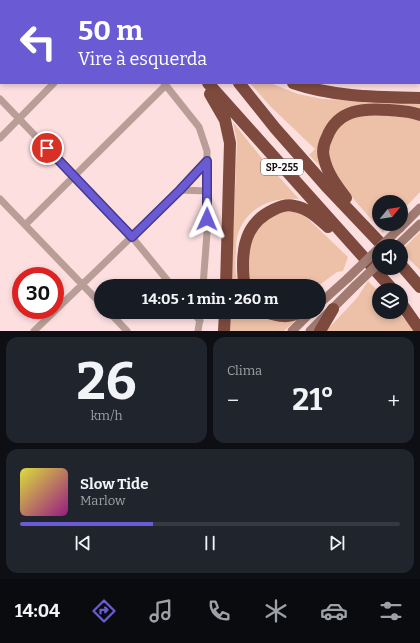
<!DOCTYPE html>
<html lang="pt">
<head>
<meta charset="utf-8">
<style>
  body { margin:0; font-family:Bitter,serif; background:#20242c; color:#f1f3f6; height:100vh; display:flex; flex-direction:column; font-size:15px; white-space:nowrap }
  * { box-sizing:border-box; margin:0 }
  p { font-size:13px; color:#9ea1a6 }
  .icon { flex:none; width:22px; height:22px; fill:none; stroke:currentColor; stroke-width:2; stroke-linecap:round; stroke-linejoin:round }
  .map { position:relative; height:331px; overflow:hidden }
  .side { display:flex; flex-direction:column; gap:6px; padding:6px; background:#0d0f14; flex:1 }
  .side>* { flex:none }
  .top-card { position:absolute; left:0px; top:0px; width:420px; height:84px; box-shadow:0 2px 6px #0003; background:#6a5ad3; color:#fff; overflow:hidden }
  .needle { width:26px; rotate:60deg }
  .tools { position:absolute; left:372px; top:195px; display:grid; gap:8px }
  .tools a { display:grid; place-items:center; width:36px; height:36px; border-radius:50%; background:#171b24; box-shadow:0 2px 6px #0003; font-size:20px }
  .speed { position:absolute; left:12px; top:267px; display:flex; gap:8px; font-size:20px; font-weight:700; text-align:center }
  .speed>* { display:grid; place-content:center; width:52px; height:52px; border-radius:50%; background:#171b24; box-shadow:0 2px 6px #0003; line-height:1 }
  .speed .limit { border:6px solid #d22; background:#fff; color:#111 }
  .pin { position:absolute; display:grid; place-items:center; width:34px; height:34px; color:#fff; margin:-17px; border:2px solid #fff; border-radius:50%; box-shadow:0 1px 4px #0007 }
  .me { position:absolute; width:44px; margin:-22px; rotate:1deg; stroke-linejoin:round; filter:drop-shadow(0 0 3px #0008) }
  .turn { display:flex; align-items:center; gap:14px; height:84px; padding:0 12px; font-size:18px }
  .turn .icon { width:52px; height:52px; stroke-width:2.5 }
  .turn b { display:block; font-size:28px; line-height:34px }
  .big { font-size:30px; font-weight:700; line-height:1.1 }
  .side .card { flex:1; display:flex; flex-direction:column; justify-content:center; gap:6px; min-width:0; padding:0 14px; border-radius:12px; background:#20242c }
  .side .dial { align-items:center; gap:0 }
  .dial b { font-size:52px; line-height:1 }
  .song { display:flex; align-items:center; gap:12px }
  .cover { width:48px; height:48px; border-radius:6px; background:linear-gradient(135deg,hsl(60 70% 55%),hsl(310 70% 35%)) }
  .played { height:4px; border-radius:2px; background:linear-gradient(90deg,#6a5ad3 35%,#363941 35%) }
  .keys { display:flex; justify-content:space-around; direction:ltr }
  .heat { display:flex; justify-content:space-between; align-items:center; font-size:22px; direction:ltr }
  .side .tiles { flex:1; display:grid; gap:6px; grid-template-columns:1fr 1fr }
  .card:last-child { grid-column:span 2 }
  .trip { position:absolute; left:94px; top:279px; width:232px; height:40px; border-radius:20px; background:#171b24; box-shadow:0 2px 6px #0003; font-weight:700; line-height:40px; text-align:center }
  .tab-bar { display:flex; height:64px; justify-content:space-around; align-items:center; background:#090b0e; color:#9ea1a6 }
  .tab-bar .icon { width:28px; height:28px }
  .tab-bar .active { color:#6a5ad3 }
  .tab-bar b { font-size:18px; color:#f1f3f6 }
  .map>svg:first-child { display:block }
  .green { fill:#ecc1a8 }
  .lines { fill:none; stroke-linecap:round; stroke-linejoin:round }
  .street { stroke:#b99e98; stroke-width:7 }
  .secondary { stroke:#a17a71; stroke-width:9 }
  .highway { stroke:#7e4a3e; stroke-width:12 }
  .secondary-bridge { stroke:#a17a71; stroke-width:9 }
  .route-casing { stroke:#453a89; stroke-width:10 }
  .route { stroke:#6a5ad3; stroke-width:7 }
  .labels { text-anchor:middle; stroke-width:4; stroke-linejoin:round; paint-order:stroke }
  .shield { fill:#fff; stroke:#635a5a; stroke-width:1 }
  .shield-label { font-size:10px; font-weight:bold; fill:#201314 }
</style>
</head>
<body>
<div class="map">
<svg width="420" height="331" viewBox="0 0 420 331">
  <rect width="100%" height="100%" fill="#fddfe0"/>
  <path class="green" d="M250,83H270L298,94L323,99L420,103V112L358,105L325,130L318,143L319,165L309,155L315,149L270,106Z
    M364,113L420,119V192L401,212V202H379V224H391L383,233L332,174L327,155L331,134L340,122Z
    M233,122L260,156L299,199C273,197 249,206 239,231C236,237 236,246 236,252C235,263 235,276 239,286H231L237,142Z
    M288,210L300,211L348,257L343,271L337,272L318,286H250L247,277L249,238L263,220Z
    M420,232V270L401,251Z
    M368,281L379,292V312H398L416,331H326L357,298Z
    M230,312L301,315L284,331H229Z"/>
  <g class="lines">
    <path class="street" d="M89,0L90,1
      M256,0L260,1
      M288,0V1
      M28,1L29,0
      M318,1V0
      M374,1L375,0
      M0,29L1,28
      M419,49H420
      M164,83L199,127L207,151V233L203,286
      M0,99L132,237L172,286
      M0,138L54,83
      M180,190L207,191
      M0,199L101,304
      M25,225L166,85
      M109,312L127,331
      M193,312L200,321
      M34,331L180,190L207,161
      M198,331L201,312"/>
    <path class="secondary" d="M400,228L420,208
      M397,246L420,224
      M319,304L348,278
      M292,331L311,312
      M310,331L355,286"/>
    <path class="highway" d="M135,0L136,1
      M178,0L179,1
      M208,83L393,290
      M239,83L275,128L326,186L383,246
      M293,83C333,97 378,97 420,98
      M210,94L225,120L230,143L226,286
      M346,198C337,186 327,173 324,158C322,151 324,143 327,137C338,109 364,108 389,110C400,111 410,111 420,115
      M401,265L420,287
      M245,286C243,279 243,272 243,265C243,240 250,221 273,210C279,207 288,204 294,206C308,208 318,218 328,227
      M401,303L420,330
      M266,312C279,317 289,318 301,312
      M224,331L225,312
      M320,331L333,309"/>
    <path class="secondary-bridge" d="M381,246L400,228
      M348,278L379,248
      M355,286L379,263"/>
  </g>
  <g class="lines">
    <defs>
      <path id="route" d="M47,148L132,237L180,190L207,161V219"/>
    </defs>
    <use href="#route" class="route-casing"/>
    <use href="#route" class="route"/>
  </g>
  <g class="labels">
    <rect class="shield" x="261" y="159" width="42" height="16" rx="3"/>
    <g class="shield-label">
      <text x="282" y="171">SP-255</text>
    </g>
  </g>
</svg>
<div class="tools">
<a><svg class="needle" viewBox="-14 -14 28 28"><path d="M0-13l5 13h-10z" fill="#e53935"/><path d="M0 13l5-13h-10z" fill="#9ea1a6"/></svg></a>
<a><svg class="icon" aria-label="sound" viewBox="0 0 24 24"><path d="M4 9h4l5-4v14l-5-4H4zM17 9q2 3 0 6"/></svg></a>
<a><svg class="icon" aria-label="layers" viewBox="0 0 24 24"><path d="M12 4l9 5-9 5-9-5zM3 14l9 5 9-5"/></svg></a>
</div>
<div class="speed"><div class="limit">30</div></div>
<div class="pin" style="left:47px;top:148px;background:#d93025"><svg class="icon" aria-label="arrive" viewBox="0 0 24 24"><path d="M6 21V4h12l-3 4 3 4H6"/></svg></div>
<svg class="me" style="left:207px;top:219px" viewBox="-20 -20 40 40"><path d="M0-17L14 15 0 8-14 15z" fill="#6a5ad3" stroke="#fff" stroke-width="4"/></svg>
<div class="trip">14:05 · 1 min · 260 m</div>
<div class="top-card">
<div class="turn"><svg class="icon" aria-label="left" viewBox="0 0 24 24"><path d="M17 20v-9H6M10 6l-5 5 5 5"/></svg><div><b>50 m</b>Vire à esquerda</div></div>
</div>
</div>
<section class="side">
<div class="tiles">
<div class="card dial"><b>26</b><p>km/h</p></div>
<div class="card"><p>Clima</p>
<div class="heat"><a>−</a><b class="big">21°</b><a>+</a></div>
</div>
<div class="card">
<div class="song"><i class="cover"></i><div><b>Slow Tide</b><p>Marlow</p></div></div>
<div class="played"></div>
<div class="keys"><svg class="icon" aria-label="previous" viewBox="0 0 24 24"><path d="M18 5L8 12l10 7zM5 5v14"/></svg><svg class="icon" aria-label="pause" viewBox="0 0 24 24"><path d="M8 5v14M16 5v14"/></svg><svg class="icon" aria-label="next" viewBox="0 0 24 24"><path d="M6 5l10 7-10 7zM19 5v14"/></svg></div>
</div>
</div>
</section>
<nav class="tab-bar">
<b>14:04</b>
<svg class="icon active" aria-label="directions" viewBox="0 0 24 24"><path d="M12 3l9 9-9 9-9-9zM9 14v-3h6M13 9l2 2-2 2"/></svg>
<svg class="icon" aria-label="music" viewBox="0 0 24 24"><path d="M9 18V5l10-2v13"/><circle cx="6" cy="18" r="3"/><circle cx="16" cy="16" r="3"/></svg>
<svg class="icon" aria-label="phone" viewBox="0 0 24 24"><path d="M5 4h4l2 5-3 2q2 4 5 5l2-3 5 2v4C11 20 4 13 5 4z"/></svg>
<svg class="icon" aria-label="climate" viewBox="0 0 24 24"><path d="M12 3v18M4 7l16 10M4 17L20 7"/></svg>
<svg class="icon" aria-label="car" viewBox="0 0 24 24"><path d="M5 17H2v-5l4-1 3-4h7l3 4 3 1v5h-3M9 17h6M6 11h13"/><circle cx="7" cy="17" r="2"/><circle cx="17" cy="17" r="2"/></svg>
<svg class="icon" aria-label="filters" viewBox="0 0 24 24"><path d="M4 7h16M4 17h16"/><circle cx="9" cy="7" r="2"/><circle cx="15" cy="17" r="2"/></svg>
</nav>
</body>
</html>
